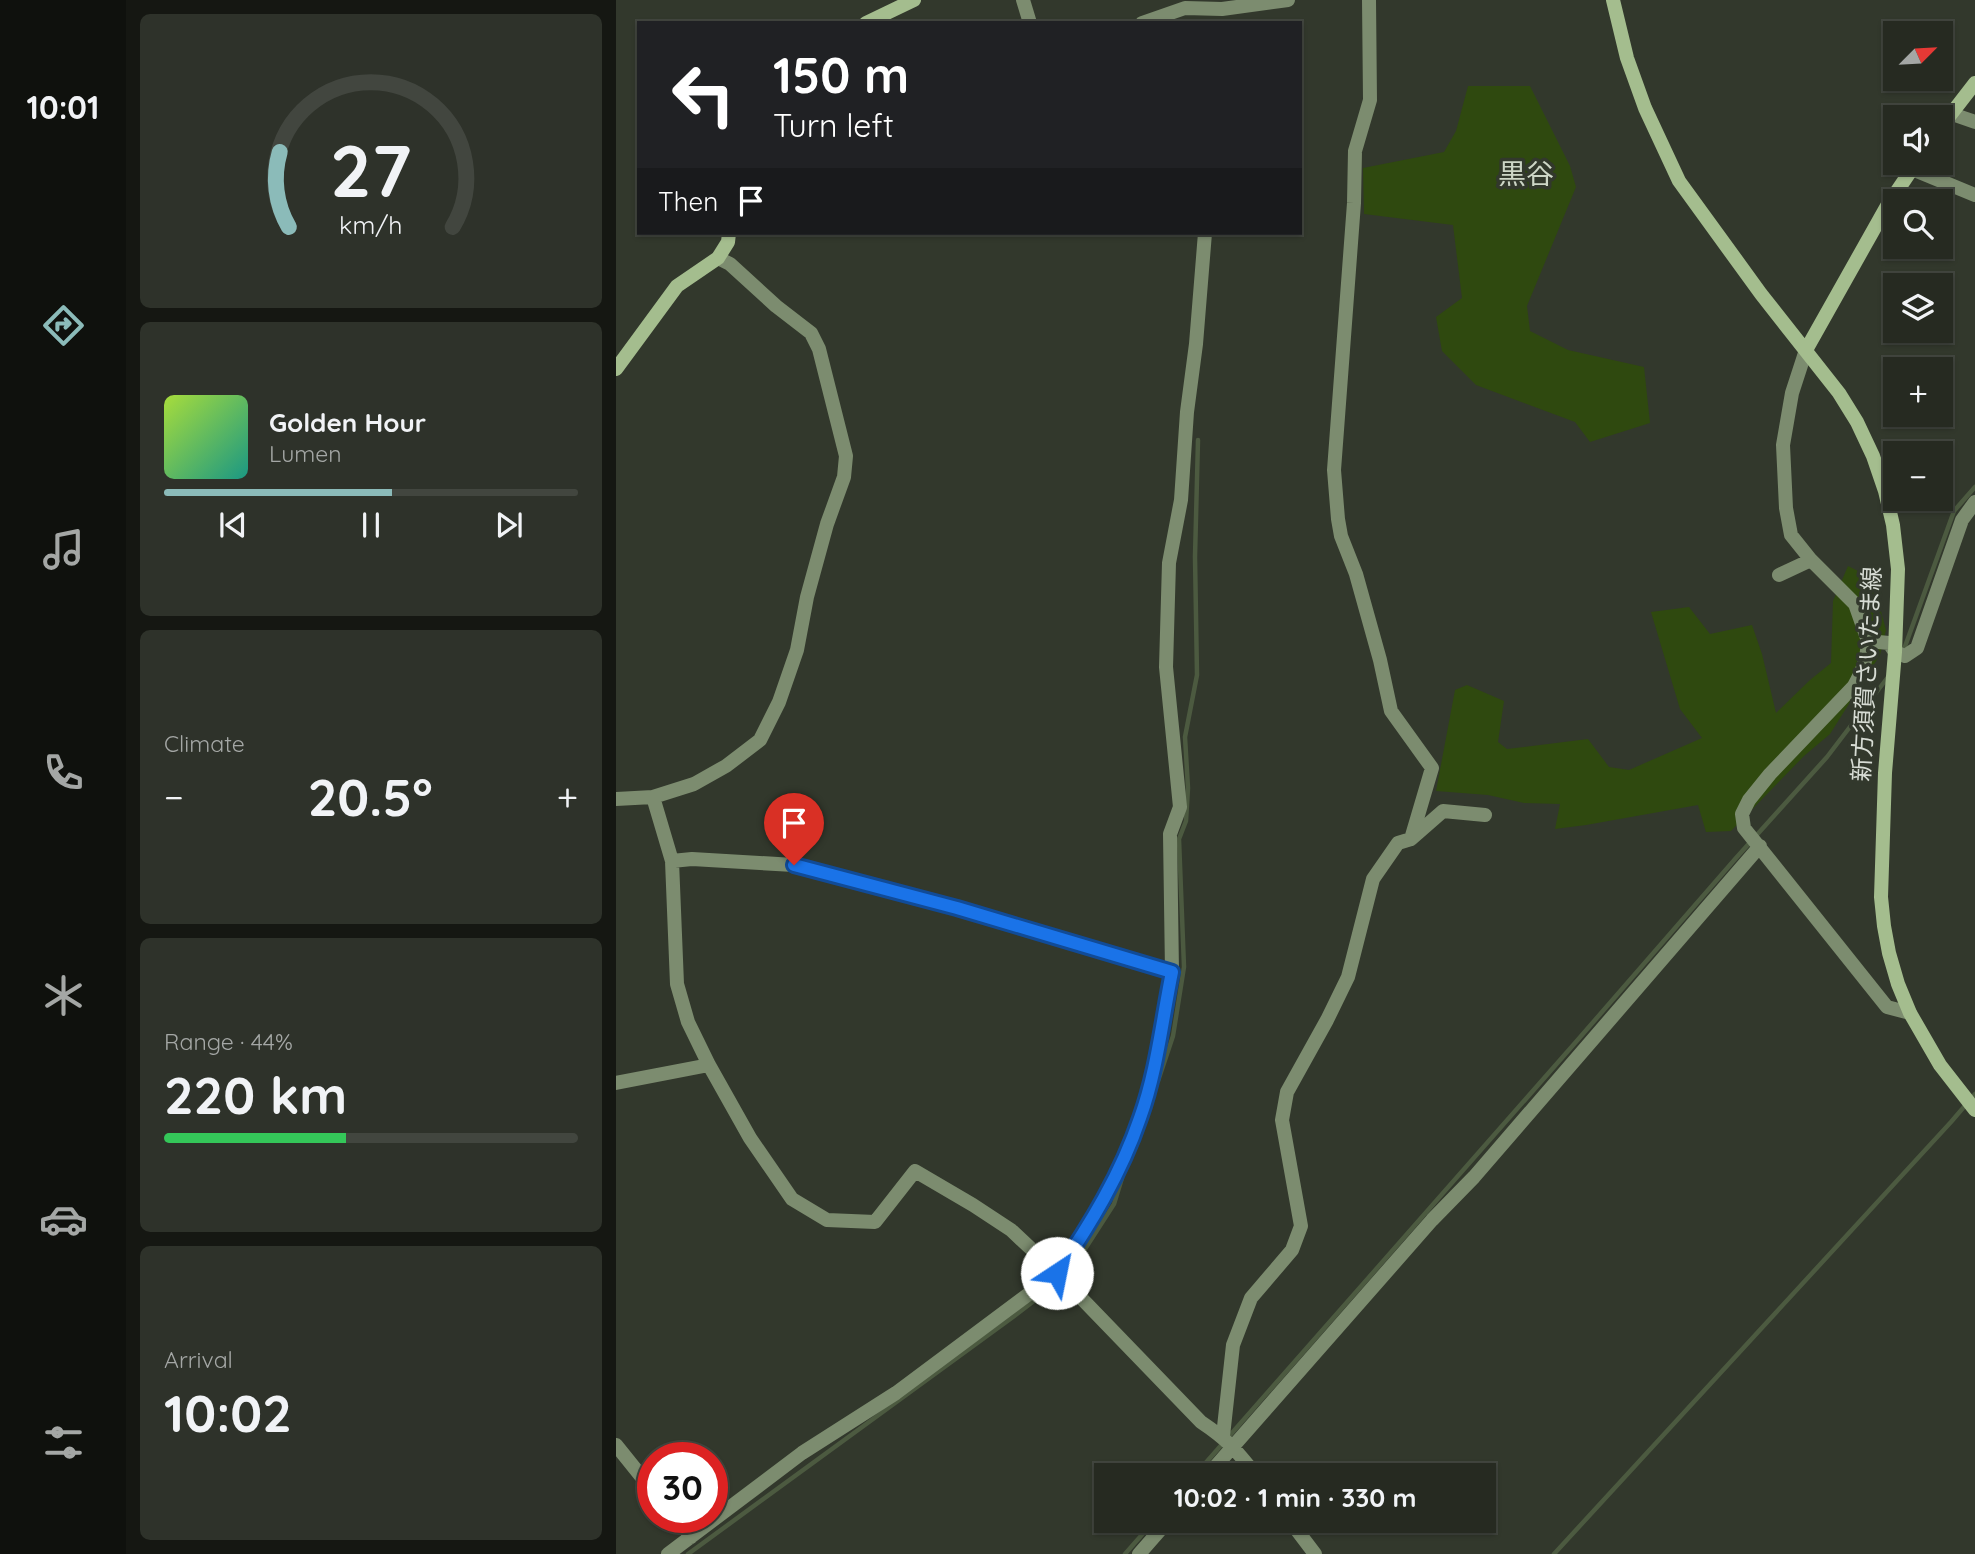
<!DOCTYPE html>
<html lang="en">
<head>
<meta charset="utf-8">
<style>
  body { margin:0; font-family:Quicksand,"Noto Sans JP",sans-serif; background:#2e322a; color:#f1f3f6; height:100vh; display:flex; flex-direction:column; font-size:26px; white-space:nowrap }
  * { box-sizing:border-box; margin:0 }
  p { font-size:23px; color:#a4a7a5 }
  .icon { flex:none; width:38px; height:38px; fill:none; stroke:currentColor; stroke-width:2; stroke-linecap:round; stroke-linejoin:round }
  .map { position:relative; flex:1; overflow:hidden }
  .side { display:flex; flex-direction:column; gap:14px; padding:14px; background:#151712; width:490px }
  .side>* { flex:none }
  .guide { position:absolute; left:21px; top:21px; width:665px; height:214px; border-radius:0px; box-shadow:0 2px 5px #0004,0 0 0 2px #42463f; background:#202124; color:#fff; overflow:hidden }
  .needle { width:46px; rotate:66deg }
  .tools { position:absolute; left:1267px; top:21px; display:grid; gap:14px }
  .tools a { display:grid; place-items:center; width:70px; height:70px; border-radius:0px; background:#262a21; box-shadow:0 2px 5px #0004,0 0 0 2px #42463f; font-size:35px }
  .speed { position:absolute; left:21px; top:1442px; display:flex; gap:14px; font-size:35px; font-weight:700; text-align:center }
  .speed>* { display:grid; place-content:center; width:91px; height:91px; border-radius:50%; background:#262a21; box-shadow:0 2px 5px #0004,0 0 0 2px #42463f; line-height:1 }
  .speed .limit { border:10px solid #d22; background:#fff; color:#111 }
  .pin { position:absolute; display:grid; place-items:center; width:60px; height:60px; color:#fff; margin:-72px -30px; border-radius:50% 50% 50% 0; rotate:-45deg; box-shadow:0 0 7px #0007 }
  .pin .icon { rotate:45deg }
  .me { position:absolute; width:77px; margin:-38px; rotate:34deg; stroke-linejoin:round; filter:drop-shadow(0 0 5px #0008) }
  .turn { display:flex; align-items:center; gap:24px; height:147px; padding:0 21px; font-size:32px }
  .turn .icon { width:91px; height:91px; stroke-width:2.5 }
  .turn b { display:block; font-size:49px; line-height:60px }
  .then { display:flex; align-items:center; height:66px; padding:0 21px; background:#0003; gap:14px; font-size:26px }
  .big { font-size:52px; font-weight:700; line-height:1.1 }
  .side .widget { flex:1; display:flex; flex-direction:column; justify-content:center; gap:10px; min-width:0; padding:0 24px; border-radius:10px; background:#2e322a }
  .side .dial { align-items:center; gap:0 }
  .dial svg { height:182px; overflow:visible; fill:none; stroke:#42463f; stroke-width:7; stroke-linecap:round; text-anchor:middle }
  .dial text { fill:#f1f3f6; stroke:none }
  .song { display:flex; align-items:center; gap:21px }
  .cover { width:84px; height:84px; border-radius:10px; background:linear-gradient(135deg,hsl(80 70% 55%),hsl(170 70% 35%)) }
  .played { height:7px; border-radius:4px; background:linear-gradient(90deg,#8bbbb9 55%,#42463f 55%) }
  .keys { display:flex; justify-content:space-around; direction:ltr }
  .heat { display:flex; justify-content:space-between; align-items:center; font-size:38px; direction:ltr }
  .charge { height:10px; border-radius:5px; background:linear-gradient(90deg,#34c759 44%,#42463f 0) }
  .trip { position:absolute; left:478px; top:1463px; width:402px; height:70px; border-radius:0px; background:#262a21; box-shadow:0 2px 5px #0004,0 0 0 2px #42463f; font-weight:700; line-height:70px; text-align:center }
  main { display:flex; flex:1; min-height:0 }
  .tab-bar { display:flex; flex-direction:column; width:126px; justify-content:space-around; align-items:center; background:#0f110d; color:#a4a7a5 }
  .tab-bar .icon { width:49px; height:49px }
  .tab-bar .current { color:#8bbbb9 }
  .tab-bar b { font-size:32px; color:#f1f3f6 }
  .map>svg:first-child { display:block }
  .green { fill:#2f490f }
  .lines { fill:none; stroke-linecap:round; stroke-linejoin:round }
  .stream { stroke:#4c5a40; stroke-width:4.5 }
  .street { stroke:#7c8c6f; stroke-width:14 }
  .secondary { stroke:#a4bd8e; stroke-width:14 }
  .route-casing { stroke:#114b97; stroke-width:18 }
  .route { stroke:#1a73e8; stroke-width:12 }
  .labels { text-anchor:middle; stroke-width:7; stroke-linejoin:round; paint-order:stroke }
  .street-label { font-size:24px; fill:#d7dcd4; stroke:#32382c }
  .quarter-label { font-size:28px; fill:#cdd6c6; stroke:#32382c }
</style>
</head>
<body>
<main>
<nav class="tab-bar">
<b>10:01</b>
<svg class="icon current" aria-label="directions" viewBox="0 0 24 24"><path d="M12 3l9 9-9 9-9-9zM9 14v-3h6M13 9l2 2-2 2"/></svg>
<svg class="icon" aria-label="music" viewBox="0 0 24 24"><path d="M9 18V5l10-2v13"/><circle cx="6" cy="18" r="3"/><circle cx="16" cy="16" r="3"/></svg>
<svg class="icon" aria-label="phone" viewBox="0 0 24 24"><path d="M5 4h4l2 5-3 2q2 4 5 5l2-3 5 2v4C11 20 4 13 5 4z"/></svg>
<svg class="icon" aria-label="climate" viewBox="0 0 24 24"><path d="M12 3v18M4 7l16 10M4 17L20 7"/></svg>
<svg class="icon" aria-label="car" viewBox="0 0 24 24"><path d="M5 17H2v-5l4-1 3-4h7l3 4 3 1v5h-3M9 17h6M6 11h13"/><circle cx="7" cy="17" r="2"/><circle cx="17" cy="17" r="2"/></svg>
<svg class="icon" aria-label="filters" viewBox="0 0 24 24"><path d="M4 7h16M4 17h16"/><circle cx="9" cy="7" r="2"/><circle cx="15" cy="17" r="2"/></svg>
</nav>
<section class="side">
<div class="widget dial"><svg viewBox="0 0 100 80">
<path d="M14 69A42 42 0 1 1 86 69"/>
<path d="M14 69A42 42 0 0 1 10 36" stroke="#8bbbb9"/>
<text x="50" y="56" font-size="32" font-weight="700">27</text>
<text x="50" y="72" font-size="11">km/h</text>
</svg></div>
<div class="widget">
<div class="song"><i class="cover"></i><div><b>Golden Hour</b><p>Lumen</p></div></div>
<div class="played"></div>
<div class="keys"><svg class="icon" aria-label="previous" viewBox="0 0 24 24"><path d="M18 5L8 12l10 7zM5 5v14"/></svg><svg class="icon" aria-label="pause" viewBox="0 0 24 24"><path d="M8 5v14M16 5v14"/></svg><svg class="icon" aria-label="next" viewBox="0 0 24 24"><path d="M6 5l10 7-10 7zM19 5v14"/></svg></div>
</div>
<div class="widget"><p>Climate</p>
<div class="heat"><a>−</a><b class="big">20.5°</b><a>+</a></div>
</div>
<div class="widget"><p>Range · 44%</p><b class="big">220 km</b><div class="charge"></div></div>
<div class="widget"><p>Arrival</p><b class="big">10:02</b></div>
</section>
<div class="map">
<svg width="1359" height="1554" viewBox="0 0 1359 1554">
  <rect width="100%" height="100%" fill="#32382c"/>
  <path class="green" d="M852,86H914L954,166L960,187L911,306L914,331L952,350L1028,367L1034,423L974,442L959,422L860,385L826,351L820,317L846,298L837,225L748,214L747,168L828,152L840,131Z
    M1232,566L1256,578L1270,630L1264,655L1214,734L1188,756L1115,831L1090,832L1082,805L970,825L939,829L944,804L908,803L872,795L820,791L839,690L851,685L888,701L882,742L891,749L972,739L993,767L1013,770L1086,738L1064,709L1035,612L1073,607L1094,634L1136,625L1146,654L1160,713L1194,680L1215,663L1217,601Z"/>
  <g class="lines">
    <path class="stream" d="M1287,652L1338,511L1359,487
      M542,1081L557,1036L568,967L563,839L570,821L572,788L569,737L581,675L579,557L582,440
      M579,1475L959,1043L1120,858L1211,757L1272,677
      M72,1554L397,1317L453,1274L498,1204L506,1178
      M509,1554L538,1521
      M938,1554L1335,1122L1359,1094"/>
    <path class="street" d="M407,0L414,23
      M753,0L754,100L739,151L738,203L718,470L722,519L725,536L740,574L764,660L775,711L816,768L795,839
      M526,23L569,8L606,9L672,0
      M1336,114L1359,122
      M1296,169L1359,195
      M1190,350L1176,393L1167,445L1170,508L1175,535L1195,560L1239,604L1252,641L1273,643L1279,652L1289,656L1301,648L1346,520L1359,502
      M1163,575L1195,560
      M1252,641C1251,659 1247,670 1238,686L1154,774L1133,800L1126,814L1128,828L1271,1007L1294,1013
      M37,797L56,861L61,984L72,1022L93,1065L134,1138L176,1199L211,1220L259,1222L299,1171L357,1205L395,1230L441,1273L585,1422C612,1440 620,1450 640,1475
      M0,799L37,797L78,784L110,766L144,740L163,702L181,650L191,597L211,524L228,477L230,456L203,349L195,333L160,306L114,264L102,258
      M56,861L76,859L178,865L341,908L556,972
      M0,1083L93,1065
      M607,1436L617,1345L635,1298L676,1250L685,1226L666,1120L671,1092L711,1020L732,977L757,879L782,843L795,839L827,811L869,815
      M0,1445L37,1491
      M592,1475L816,1220L858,1177L1144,846
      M59,1517L75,1537
      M674,1521L699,1554
      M52,1554L186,1453L280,1393L441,1273L473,1225L501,1174L524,1118L539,1065L556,972L554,834L564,807L550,667L553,563L565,500L571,412L580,344L589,233
      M523,1554L552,1521"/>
    <path class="secondary" d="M997,0L1011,58L1029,108L1063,181L1145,294L1223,393L1241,422L1257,456L1269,491L1277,525L1282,569L1279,652L1269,773L1265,897L1268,926L1273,953L1282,984L1294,1013L1324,1065L1359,1110
      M250,23L298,0
      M1325,127L1359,83
      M1190,350L1271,206L1300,163
      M0,369L61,286L102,258L112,242L113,233"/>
  </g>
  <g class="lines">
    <defs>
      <path id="route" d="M178,865L341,908L556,972C546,1021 541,1071 524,1118C505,1174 474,1225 441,1273"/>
    </defs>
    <use href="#route" class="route-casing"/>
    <use href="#route" class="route"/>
  </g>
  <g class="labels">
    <g class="street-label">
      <text transform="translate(1251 674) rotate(-87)" y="8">新方須賀さいたま線</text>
    </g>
    <g class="quarter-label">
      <text x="910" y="184">黒谷</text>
    </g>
  </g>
</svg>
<div class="tools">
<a><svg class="needle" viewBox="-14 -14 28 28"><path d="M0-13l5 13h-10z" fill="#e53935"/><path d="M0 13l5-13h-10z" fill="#a4a7a5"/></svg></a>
<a><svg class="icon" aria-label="sound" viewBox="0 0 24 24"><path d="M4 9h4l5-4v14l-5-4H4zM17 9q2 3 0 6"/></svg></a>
<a><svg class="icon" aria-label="search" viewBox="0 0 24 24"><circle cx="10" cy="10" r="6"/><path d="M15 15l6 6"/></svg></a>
<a><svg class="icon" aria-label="layers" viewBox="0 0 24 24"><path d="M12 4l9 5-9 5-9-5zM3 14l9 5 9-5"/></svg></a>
<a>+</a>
<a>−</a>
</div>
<div class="speed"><div class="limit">30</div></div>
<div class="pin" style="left:178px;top:865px;background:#d93025"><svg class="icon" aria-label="arrive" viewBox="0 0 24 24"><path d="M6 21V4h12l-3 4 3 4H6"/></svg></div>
<svg class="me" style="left:441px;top:1273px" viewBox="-20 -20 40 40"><circle r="19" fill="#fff"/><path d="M0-13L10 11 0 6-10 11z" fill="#1a73e8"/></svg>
<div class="trip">10:02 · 1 min · 330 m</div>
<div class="guide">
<div class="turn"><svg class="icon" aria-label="left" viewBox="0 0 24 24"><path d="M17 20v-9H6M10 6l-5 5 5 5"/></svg><div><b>150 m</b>Turn left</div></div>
<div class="then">Then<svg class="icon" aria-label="arrive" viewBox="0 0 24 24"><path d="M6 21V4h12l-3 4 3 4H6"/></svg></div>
</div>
</div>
</main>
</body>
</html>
